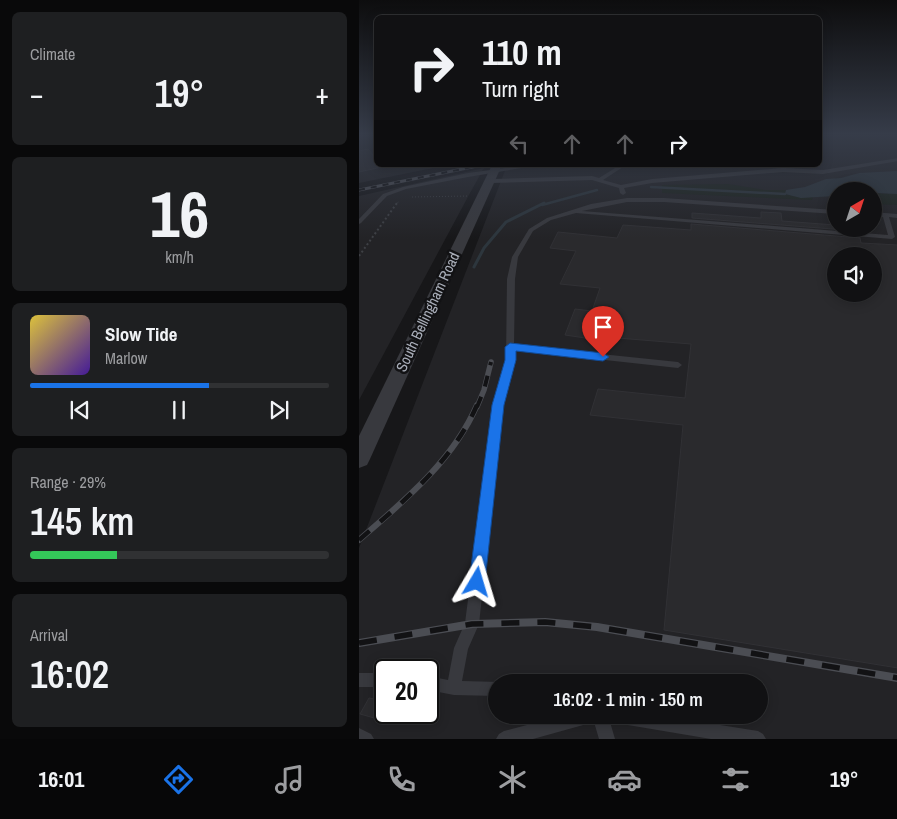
<!DOCTYPE html>
<html lang="en">
<head>
<meta charset="utf-8">
<style>
  body { margin:0; font-family:"Archivo Narrow",sans-serif; background:#1e1f21; color:#f1f3f6; height:100vh; display:flex; flex-direction:column; font-size:19px; white-space:nowrap }
  * { box-sizing:border-box; margin:0 }
  p { font-size:16px; color:#9c9da0 }
  .icon { flex:none; width:28px; height:28px; fill:none; stroke:currentColor; stroke-width:2; stroke-linecap:round; stroke-linejoin:round }
  .map { position:relative; flex:1; overflow:hidden }
  .side { display:flex; flex-direction:column; gap:12px; padding:12px; background:#09090a; width:359px }
  .side>* { flex:none }
  .banner { position:absolute; left:15px; top:15px; width:448px; height:152px; border-radius:8px; box-shadow:0 2px 12px #0003,0 0 0 1px #303133; background:#111113; color:#f1f3f6; overflow:hidden }
  .needle { width:32px; rotate:39deg }
  .tools { position:absolute; left:468px; top:182px; display:grid; gap:10px }
  .tools a { display:grid; place-items:center; width:55px; height:55px; border-radius:50%; background:#111113; box-shadow:0 2px 12px #0003,0 0 0 1px #303133; font-size:25px }
  .speed { position:absolute; left:15px; top:659px; display:flex; gap:10px; font-size:25px; font-weight:700; text-align:center }
  .speed>* { display:grid; place-content:center; width:65px; height:65px; border-radius:50%; background:#111113; box-shadow:0 2px 12px #0003,0 0 0 1px #303133; line-height:1 }
  .speed .limit { border:2px solid #111; border-radius:8px; background:#fff; color:#111 }
  .pin { position:absolute; display:grid; place-items:center; width:42px; height:42px; color:#fff; margin:-51px -21px; border-radius:50% 50% 50% 0; rotate:-45deg; box-shadow:0 0 5px #0007 }
  .pin .icon { rotate:45deg }
  .me { position:absolute; width:55px; margin:-28px; rotate:7deg; stroke-linejoin:round; filter:drop-shadow(0 0 4px #0008) }
  .turn { display:flex; align-items:center; gap:18px; height:105px; padding:0 25px; font-size:22px }
  .turn .icon { width:65px; height:65px; stroke-width:2.5 }
  .turn b { display:block; font-size:35px; line-height:42px }
  .lanes { display:flex; align-items:center; height:48px; padding:0 25px; background:#0003; justify-content:center; gap:25px; direction:ltr }
  .lanes .off { opacity:.35 }
  .big { font-size:38px; font-weight:600; line-height:1.1 }
  .side .tile { flex:1; display:flex; flex-direction:column; justify-content:center; gap:8px; min-width:0; padding:0 18px; border-radius:8px; background:#1e1f21 }
  .side .dial { align-items:center; gap:0 }
  .dial b { font-size:65px; line-height:1 }
  .song { display:flex; align-items:center; gap:15px }
  .cover { width:60px; height:60px; border-radius:8px; background:linear-gradient(135deg,hsl(50 70% 55%),hsl(260 70% 35%)) }
  .played { height:5px; border-radius:2px; background:linear-gradient(90deg,#1a73e8 60%,#303133 60%) }
  .keys { display:flex; justify-content:space-around; direction:ltr }
  .heat { display:flex; justify-content:space-between; align-items:center; font-size:28px; direction:ltr }
  .charge { height:8px; border-radius:4px; background:linear-gradient(90deg,#34c759 29%,#303133 0) }
  .trip { position:absolute; left:129px; top:674px; width:280px; height:50px; border-radius:25px; background:#111113; box-shadow:0 2px 12px #0003,0 0 0 1px #303133; font-weight:600; line-height:50px; text-align:center }
  .tab-bar { display:flex; height:80px; justify-content:space-around; align-items:center; background:#070708; color:#9c9da0 }
  .tab-bar .icon { width:35px; height:35px }
  .tab-bar .active { color:#1a73e8 }
  .tab-bar b { font-size:22px; color:#f1f3f6 }
  main { display:flex; flex:1; min-height:0 }
  .map>svg:first-child { display:block }
  .built { fill:#232326; fill-rule:evenodd }
  .green { fill:#1d241e }
  .water { fill:#2d363d }
  .lines { fill:none; stroke-linecap:round; stroke-linejoin:round }
  .stream-far1 { stroke:#2d363d; stroke-width:2.5 }
  .stream { stroke:#2d363d; stroke-width:3 }
  .building { fill:#2a2a2d; stroke:#313135; fill-rule:evenodd }
  .path-far1 { stroke:#3e4045; stroke-width:1; stroke-dasharray:1 2; stroke-linecap:butt }
  .path { stroke:#3e4045; stroke-width:2; stroke-dasharray:2 2.5; stroke-linecap:butt }
  .service { fill:#38393e; fill-rule:evenodd }
  .minor { fill:#38393e; fill-rule:evenodd }
  .rail-far3-casing { stroke:#4b4d53; stroke-width:3 }
  .rail-far2-casing { stroke:#4b4d53; stroke-width:5.5 }
  .rail-far1-casing { stroke:#4b4d53; stroke-width:6 }
  .rail-casing { stroke:#4b4d53; stroke-width:8 }
  .rail-far3 { stroke:#121214; stroke-width:2; stroke-dasharray:6; stroke-linecap:butt }
  .rail-far2 { stroke:#121214; stroke-width:4; stroke-dasharray:11; stroke-linecap:butt }
  .rail-far1 { stroke:#121214; stroke-width:4.5; stroke-dasharray:14; stroke-linecap:butt }
  .rail { stroke:#121214; stroke-width:5.5; stroke-dasharray:18; stroke-linecap:butt }
  .route { fill:#1a73e8; stroke:#114b97 }
  .labels { text-anchor:middle; stroke-width:5; stroke-linejoin:round; paint-order:stroke }
  .street-label { font-size:15px; fill:#a9aeb9; stroke:#121214 }
</style>
</head>
<body>
<main>
<section class="side">
<div class="tile"><p>Climate</p>
<div class="heat"><a>−</a><b class="big">19°</b><a>+</a></div>
</div>
<div class="tile dial"><b>16</b><p>km/h</p></div>
<div class="tile">
<div class="song"><i class="cover"></i><div><b>Slow Tide</b><p>Marlow</p></div></div>
<div class="played"></div>
<div class="keys"><svg class="icon" aria-label="previous" viewBox="0 0 24 24"><path d="M18 5L8 12l10 7zM5 5v14"/></svg><svg class="icon" aria-label="pause" viewBox="0 0 24 24"><path d="M8 5v14M16 5v14"/></svg><svg class="icon" aria-label="next" viewBox="0 0 24 24"><path d="M6 5l10 7-10 7zM19 5v14"/></svg></div>
</div>
<div class="tile"><p>Range · 29%</p><b class="big">145 km</b><div class="charge"></div></div>
<div class="tile"><p>Arrival</p><b class="big">16:02</b></div>
</section>
<div class="map">
<svg width="539" height="739" viewBox="0 0 539 739">
  <rect width="100%" height="100%" fill="#171719"/>
  <path class="built" d="M0,135H17L18,165H89L0,183Z
    M460,135H538V739H0V548L147,168L165,165H460ZM476,191H514V229H476ZM476,256H514V294H476ZM26,670H69V712H26ZM138,682H400V715H138Z
    M125,168L111,193L0,400V196Z"/>
  <path class="green" d="M369,184L406,190H427L426,193L442,198L454,197L453,200L303,193V185Z
    M514,193L538,194V205L514,204Z"/>
  <path class="water" d="M538,171V194L476,191V196L442,198L426,194L427,190L446,187L467,179L482,178L500,173Z"/>
  <g class="lines">
    <path class="stream-far1" d="M292,187L426,194
      M183,205L238,190"/>
    <path class="stream" d="M115,267L125,248L147,222L185,203"/>
  </g>
  <path class="building" d="M9,149L18,160V165L23,167L0,172V151Z
    M402,212L422,213L423,221L476,225V229H498L499,231L333,218V213L402,218Z
    M332,224L501,238L502,243L539,245V668L305,630L324,425L231,415L239,389L326,398L332,344L234,336L233,339L206,335L216,309L233,311L241,288L201,284L217,251L191,248L199,232L258,238L264,225L332,230ZM476,256H514V294H476Z
    M10,698L26,701V721L1,714Z"/>
  <g class="lines">
    <path class="path-far1" d="M53,197L110,196
      M37,205L40,201"/>
    <path class="path" d="M0,256L38,203"/>
    <path class="service" d="M539,158V161L464,174L424,172L293,183L265,188L267,193L264,195L261,193L260,188L233,180L132,183L129,181L132,179L233,176L240,178L261,165H267L244,180L262,185L293,179L424,168L464,170Z
      M168,165H180L109,177L47,189L28,196L2,223L0,224V219L24,194L44,187L109,173Z
      M268,198H305L476,210V214L305,202H268L223,211L529,235L524,217L514,216V212L539,214V218L530,217L536,237L533,239L217,213L192,220L174,231L159,257L156,279L155,345L319,362L323,365L319,368L155,350V360L144,405L120,624L109,649L103,681L140,682H138V696L95,695L69,690V676L89,680L95,648L106,623L134,405L147,360L148,279L153,257L170,229L188,218L232,204Z
      M0,673H26V687H0Z
      M206,715H298L399,731L404,734L407,739H352L251,722L256,739H240L235,722L174,739H137L140,734L145,731Z
      M0,728L12,734L15,739H0Z"/>
    <path class="minor" d="M133,165H143L11,459L8,465L0,468V436Z"/>
    <defs>
      <path id="rail-far3" d="M0,190L123,165"/>
      <path id="rail-far2" d="M118,407L125,390L132,362"/>
      <path id="rail-far1" d="M0,540C45,501 94,461 118,405"/>
      <path id="rail" d="M0,643L113,624L186,622L238,627L539,678"/>
    </defs>
    <use href="#rail-far3" class="rail-far3-casing"/>
    <use href="#rail-far2" class="rail-far2-casing"/>
    <use href="#rail-far1" class="rail-far1-casing"/>
    <use href="#rail" class="rail-casing"/>
    <use href="#rail-far3" class="rail-far3"/>
    <use href="#rail-far2" class="rail-far2"/>
    <use href="#rail-far1" class="rail-far1"/>
    <use href="#rail" class="rail"/>
  </g>
  <linearGradient id="sky" x2="0" y2="1"><stop stop-color="#0d0d0e"/><stop offset="0.56" stop-color="#363c49"/><stop offset="1" stop-color="#363c49" stop-opacity="0"/></linearGradient>
  <rect width="539" height="239" fill="url(#sky)"/>
  <path class="route" d="M151,343L244,353L250,357L244,361L157,351V360L145,405L126,582L124,587L118,590L112,587L110,582L133,405L146,360V347Z"/>
  <g class="labels">
    <g class="street-label">
      <text transform="translate(69 312) rotate(-65)" y="5">South Bellingham Road</text>
    </g>
  </g>
</svg>
<div class="tools">
<a><svg class="needle" viewBox="-14 -14 28 28"><path d="M0-13l5 13h-10z" fill="#e53935"/><path d="M0 13l5-13h-10z" fill="#9c9da0"/></svg></a>
<a><svg class="icon" aria-label="sound" viewBox="0 0 24 24"><path d="M4 9h4l5-4v14l-5-4H4zM17 9q2 3 0 6"/></svg></a>
</div>
<div class="speed"><div class="limit">20</div></div>
<div class="pin" style="left:244px;top:357px;background:#d93025"><svg class="icon" aria-label="arrive" viewBox="0 0 24 24"><path d="M6 21V4h12l-3 4 3 4H6"/></svg></div>
<svg class="me" style="left:118px;top:582px" viewBox="-20 -20 40 40"><path d="M0-17L14 15 0 8-14 15z" fill="#1a73e8" stroke="#fff" stroke-width="4"/></svg>
<div class="trip">16:02 · 1 min · 150 m</div>
<div class="banner">
<div class="turn"><svg class="icon" aria-label="right" viewBox="0 0 24 24"><path d="M7 20v-9h11M14 6l5 5-5 5"/></svg><div><b>110 m</b>Turn right</div></div>
<div class="lanes"><svg class="icon off" aria-label="left" viewBox="0 0 24 24"><path d="M17 20v-9H6M10 6l-5 5 5 5"/></svg><svg class="icon off" aria-label="ahead" viewBox="0 0 24 24"><path d="M12 20V5M6 11l6-6 6 6"/></svg><svg class="icon off" aria-label="ahead" viewBox="0 0 24 24"><path d="M12 20V5M6 11l6-6 6 6"/></svg><svg class="icon" aria-label="right" viewBox="0 0 24 24"><path d="M7 20v-9h11M14 6l5 5-5 5"/></svg></div>
</div>
</div>
</main>
<nav class="tab-bar">
<b>16:01</b>
<svg class="icon active" aria-label="directions" viewBox="0 0 24 24"><path d="M12 3l9 9-9 9-9-9zM9 14v-3h6M13 9l2 2-2 2"/></svg>
<svg class="icon" aria-label="music" viewBox="0 0 24 24"><path d="M9 18V5l10-2v13"/><circle cx="6" cy="18" r="3"/><circle cx="16" cy="16" r="3"/></svg>
<svg class="icon" aria-label="phone" viewBox="0 0 24 24"><path d="M5 4h4l2 5-3 2q2 4 5 5l2-3 5 2v4C11 20 4 13 5 4z"/></svg>
<svg class="icon" aria-label="climate" viewBox="0 0 24 24"><path d="M12 3v18M4 7l16 10M4 17L20 7"/></svg>
<svg class="icon" aria-label="car" viewBox="0 0 24 24"><path d="M5 17H2v-5l4-1 3-4h7l3 4 3 1v5h-3M9 17h6M6 11h13"/><circle cx="7" cy="17" r="2"/><circle cx="17" cy="17" r="2"/></svg>
<svg class="icon" aria-label="filters" viewBox="0 0 24 24"><path d="M4 7h16M4 17h16"/><circle cx="9" cy="7" r="2"/><circle cx="15" cy="17" r="2"/></svg>
<b>19°</b>
</nav>
</body>
</html>
